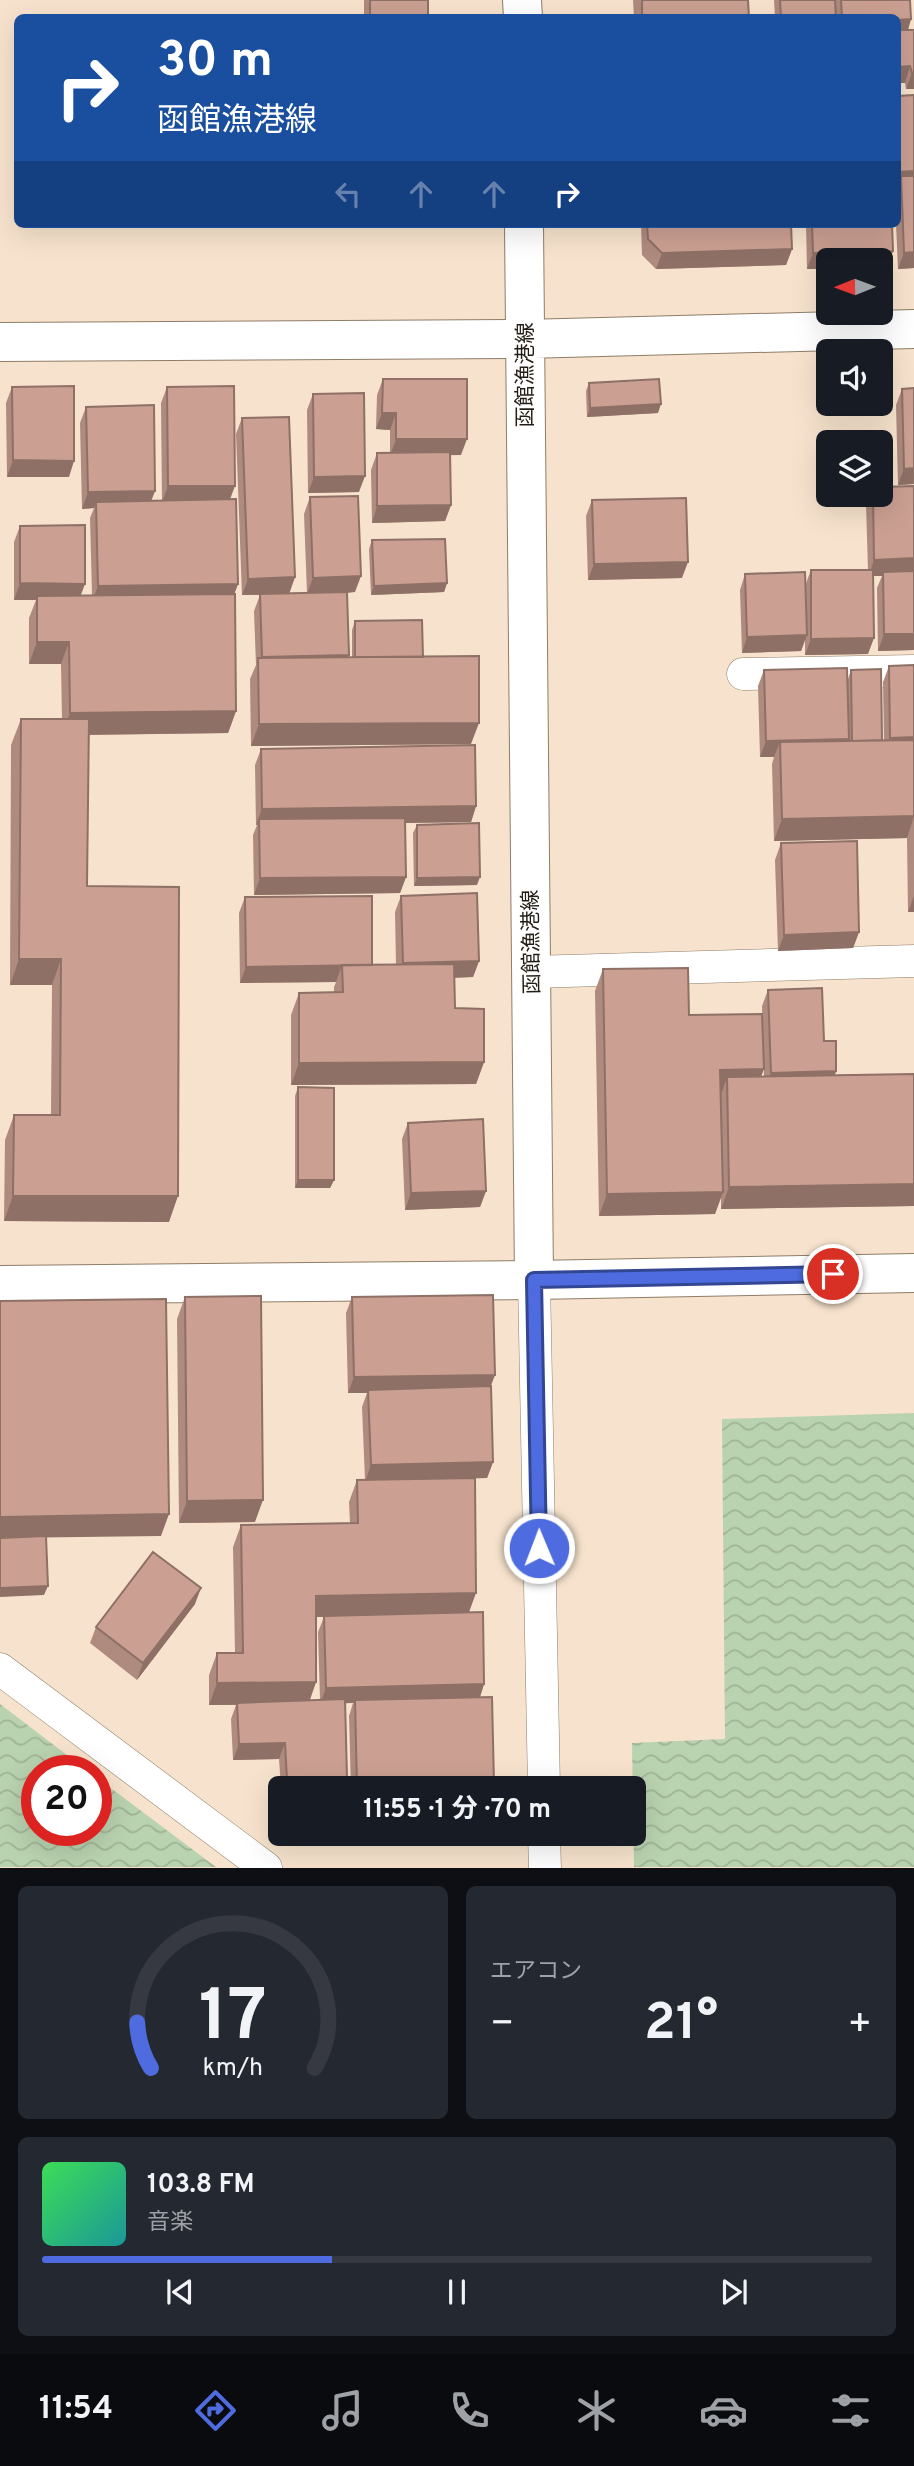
<!DOCTYPE html>
<html lang="ja">
<head>
<meta charset="utf-8">
<style>
  body { margin:0; font-family:Overpass,"Noto Sans JP",sans-serif; background:#242831; color:#f1f3f6; height:100vh; display:flex; flex-direction:column; font-size:26px; white-space:nowrap }
  * { box-sizing:border-box; margin:0 }
  p { font-size:23px; color:#9ea1a6 }
  .icon { flex:none; width:38px; height:38px; fill:none; stroke:currentColor; stroke-width:2; stroke-linecap:round; stroke-linejoin:round }
  .map { position:relative; height:1868px; overflow:hidden }
  .drawer { display:flex; flex-direction:column; gap:18px; padding:18px; background:#0d0f14; flex:1 }
  .drawer>* { flex:none }
  .top-card { position:absolute; left:14px; top:14px; width:887px; height:214px; border-radius:10px; box-shadow:0 7px 28px #0002; background:#1a4fa0; color:#fff; overflow:hidden }
  .needle { width:46px; rotate:269deg }
  .buttons { position:absolute; left:816px; top:248px; display:grid; gap:14px }
  .buttons a { display:grid; place-items:center; width:77px; height:77px; border-radius:10px; background:#171b24; box-shadow:0 7px 28px #0002; font-size:35px }
  .speed { position:absolute; left:21px; top:1755px; display:flex; gap:14px; font-size:35px; font-weight:700; text-align:center }
  .speed>* { display:grid; place-content:center; width:91px; height:91px; border-radius:50%; background:#171b24; box-shadow:0 7px 28px #0002; line-height:1 }
  .speed .limit { border:10px solid #d22; background:#fff; color:#111 }
  .pin { position:absolute; display:grid; place-items:center; width:60px; height:60px; color:#fff; margin:-30px; border:4px solid #fff; border-radius:50%; box-shadow:0 2px 7px #0007 }
  .me { position:absolute; width:77px; margin:-38px; rotate:359deg; stroke-linejoin:round; filter:drop-shadow(0 0 5px #0008) }
  .turn { display:flex; align-items:center; gap:24px; height:147px; padding:0 28px; font-size:32px }
  .turn .icon { width:91px; height:91px; stroke-width:2.5 }
  .turn b { display:block; font-size:49px; line-height:60px }
  .lanes { display:flex; align-items:center; height:66px; padding:0 28px; background:#0003; justify-content:center; gap:35px; direction:ltr }
  .lanes .off { opacity:.35 }
  .big { font-size:52px; font-weight:700; line-height:1.1 }
  .drawer .widget { flex:1; display:flex; flex-direction:column; justify-content:center; gap:10px; min-width:0; padding:0 24px; border-radius:10px; background:#242831 }
  .drawer .dial { align-items:center; gap:0 }
  .dial svg { height:182px; overflow:visible; fill:none; stroke:#363941; stroke-width:7; stroke-linecap:round; text-anchor:middle }
  .dial text { fill:#f1f3f6; stroke:none }
  .song { display:flex; align-items:center; gap:21px }
  .cover { width:84px; height:84px; border-radius:10px; background:linear-gradient(135deg,hsl(130 70% 55%),hsl(180 70% 35%)) }
  .played { height:7px; border-radius:4px; background:linear-gradient(90deg,#4e6ce0 35%,#363941 35%) }
  .keys { display:flex; justify-content:space-around; direction:ltr }
  .heat { display:flex; justify-content:space-between; align-items:center; font-size:38px; direction:ltr }
  .drawer .tiles { flex:1; display:grid; gap:18px; grid-template-columns:1fr 1fr }
  .widget:last-child { grid-column:span 2 }
  .trip { position:absolute; left:268px; top:1776px; width:378px; height:70px; border-radius:10px; background:#171b24; box-shadow:0 7px 28px #0002; font-weight:700; line-height:70px; text-align:center }
  .tabs { display:flex; height:112px; justify-content:space-around; align-items:center; background:#090b0e; color:#9ea1a6 }
  .tabs .icon { width:49px; height:49px }
  .tabs .active { color:#4e6ce0 }
  .tabs b { font-size:32px; color:#f1f3f6 }
  .map>svg:first-child { display:block }
  .water { fill:url(#water-waves) }
  .lines { fill:none; stroke-linecap:round; stroke-linejoin:round }
  .lane-casing { stroke:#8e7d68; stroke-width:33 }
  .street-casing { stroke:#8e7d68; stroke-width:40 }
  .secondary-casing { stroke:#8e7d68; stroke-width:40 }
  .lane { stroke:#fff; stroke-width:32 }
  .street { stroke:#fff; stroke-width:38 }
  .secondary { stroke:#fff; stroke-width:38 }
  .wall { fill:#af8a7e; fill-rule:evenodd }
  .shaded-wall { fill:#8e7066 }
  .building { fill:#cba092; stroke:#8e7066; stroke-width:2 }
  .route-casing { stroke:#334692; stroke-width:18 }
  .route { stroke:#4e6ce0; stroke-width:12 }
  .labels { text-anchor:middle; stroke-width:6; stroke-linejoin:round; paint-order:stroke }
  .street-label { font-size:21px; fill:#241d15; stroke:#fff }
</style>
</head>
<body>
<div class="map">
<svg width="914" height="1868" viewBox="0 0 914 1868">
  <defs>
    <pattern id="water-waves" width="16" height="10" patternUnits="userSpaceOnUse" patternTransform="scale(1.75)"><rect width="16" height="10" fill="#b9d2af"/><path d="M0 5q4-4 8 0t8 0" fill="none" stroke="#9fb496"/></pattern>
  </defs>
  <rect width="100%" height="100%" fill="#f7e3cd"/>
  <path class="water" d="M914,1413V1867H634L632,1743L725,1739L722,1419Z
    M0,1704L88,1771H37V1830H96V1777L216,1867H0Z"/>
  <g class="lines">
    <defs>
      <path id="lane" d="M743,674L914,671
        M531,972L914,961
        M534,1280L544,1788
        M0,1669L266,1868
        M544,1834L545,1868"/>
      <path id="street" d="M0,342L525,339
        M0,1285L534,1280"/>
      <path id="secondary" d="M522,0L523,18
        M524,224L534,1280L914,1273
        M525,339L914,329"/>
    </defs>
    <use href="#lane" class="lane-casing"/>
    <use href="#street" class="street-casing"/>
    <use href="#secondary" class="secondary-casing"/>
    <use href="#lane" class="lane"/>
    <use href="#street" class="street"/>
    <use href="#secondary" class="secondary"/>
  </g>
  <path class="wall" d="M364,0H428V18H364Z
    M633,0H748L749,18H634Z
    M774,0H910L911,19L908,30H914V89H906L905,83H898V18H775Z
    M914,95V268L898,269L896,224H898V96Z
    M641,224H791L792,249L786,265L656,269L642,255Z
    M806,224H892L893,251L887,267H880V261H828V269H807Z
    M383,379L461,455H450L451,505L445,521L372,523L371,470L377,453H390V430L376,429L377,395Z
    M589,383L658,413L587,417L586,391Z
    M12,387L69,477H7L6,403Z
    M167,387L230,499L238,584L234,594L236,711L228,733L89,735L87,886L169,1222L4,1221L5,1140L14,1115H51L52,985H10L11,745L21,719H62L61,664H29V618L36,600H14V542L20,526L80,596L92,595L90,518L94,508L82,509L80,423L86,407L152,501H162L161,403Z
    M902,389L914,484L898,485L896,405Z
    M313,394L359,492L308,493L307,410Z
    M242,418L295,577L289,594L307,593L304,514L310,497L355,592L347,593L349,655L348,657H352V630L355,621L423,657L471,744L251,746L250,679L256,665L254,611L260,595H242L236,434Z
    M914,486V650L878,651L877,588L882,576H873L868,654L805,655V639L801,651L742,653L740,590L745,574L805,586L811,570H868L866,504L870,495H880Z
    M592,500L682,578L588,580L586,516Z
    M372,540L447,583L444,592L371,595L369,549Z
    M914,665V912H908L907,838L774,841L772,764L774,757H760L758,686L764,670L848,679L851,670L882,740H884L883,682L889,666Z
    M261,749L476,806L471,822L405,823L406,877L400,893L254,895L253,835L257,825H256L255,765Z
    M417,825L477,885L414,886L413,833Z
    M781,843L859,932L853,948L778,951L775,860Z
    M401,896L479,961L473,977L454,978L455,1008L484,1062L476,1084L291,1085V1015L299,993L334,992V987L336,982L240,983L239,913L245,897L372,965H396L395,912Z
    M603,969L689,1015L761,1077H764L762,1006L768,990L824,1041L836,1071L835,1075L914,1074V1206L721,1209V1197L715,1214L599,1216L595,991Z
    M298,1087L334,1180L330,1188H295V1096Z
    M408,1123L486,1191L480,1207L405,1210L402,1139Z
    M185,1297L255,1522L179,1523L177,1319Z
    M352,1297L490,1386L493,1462L487,1478H475L469,1612L484,1684L480,1697L493,1788H351L349,1716L353,1703H345L347,1778L343,1788H281L279,1759L233,1760L231,1719L236,1705H209V1675L217,1653H235L233,1547L241,1525L350,1523L349,1502L357,1480H365L362,1407L367,1393H348L346,1313ZM316,1617H324L318,1632L320,1700H310L316,1682Z
    M195,1604L137,1680L90,1643L96,1627Z"/>
  <path class="shaded-wall" d="M911,19L906,36H898V20Z
    M910,66L905,83H898V67Z
    M912,73H914V89H906Z
    M914,171V187L901,176L898,184V172Z
    M792,249L786,265L656,269L662,253Z
    M893,251L887,267H880V261H828V269H807L813,253Z
    M914,252V268L898,269L904,253Z
    M661,404L658,413L587,417L590,408Z
    M382,413H396L390,430L376,429Z
    M396,439H467L461,455L390,456Z
    M13,460L74,461L69,477H7Z
    M914,468V484L898,485L904,469Z
    M365,476L359,492L308,493L314,477Z
    M168,486H235L229,502H162Z
    M155,491L149,507L96,502L94,508L82,509L88,492Z
    M451,505L445,521L372,523L377,506Z
    M914,558V574L883,572L882,576H869L874,560Z
    M688,562L682,578L588,580L594,564Z
    M361,576L355,592L307,594L313,578Z
    M295,577L289,594L242,595L248,579Z
    M20,583L85,584L79,600L37,596L36,600H14Z
    M447,583L444,592L371,595L374,586Z
    M238,584L232,600L92,602L98,586Z
    M884,634H914V650L878,651Z
    M807,635L801,651L742,653L747,637Z
    M874,638L868,654L805,655L811,639Z
    M37,642H69L61,664H29Z
    M349,655L343,671L262,657Z
    M236,711L228,733L62,735L70,713Z
    M479,723L471,744L251,746L259,724Z
    M914,737V753L884,754L890,738Z
    M849,739L843,755L780,742L774,757H760L766,741Z
    M476,806L471,822L259,825V819L257,825H256L262,809Z
    M914,816L907,838L774,841L782,819Z
    M406,877L400,893L254,895L260,878Z
    M480,877L477,885L414,886L417,878Z
    M914,896V912H908Z
    M859,932L853,948L778,951L784,935Z
    M19,959H61L52,985H10Z
    M479,961L473,977L397,979L403,963Z
    M342,965L336,982L240,983L246,967L372,965Z
    M484,1062L476,1084L291,1085L299,1063Z
    M764,1069L756,1091L727,1077L722,1092H712L720,1070Z
    M836,1071L830,1088L765,1089L771,1073Z
    M298,1180H334L330,1188H295Z
    M914,1184V1206L721,1209L729,1187Z
    M486,1191L480,1207L405,1210L411,1193Z
    M723,1192L715,1214L599,1216L607,1194Z
    M13,1196H178L169,1222L4,1221Z
    M495,1375L489,1391L368,1390L367,1393H348L354,1377Z
    M493,1462L487,1478L365,1482L371,1465Z
    M263,1500L255,1522L179,1523L187,1501Z
    M169,1514L161,1536L0,1538V1517Z
    M48,1586L44,1595L0,1597V1588Z
    M201,1588L195,1604L137,1680L143,1663Z
    M476,1593L468,1615L308,1617L316,1596Z
    M316,1682L308,1704L209,1705L217,1683Z
    M484,1684L479,1700H355L353,1703L320,1704L326,1688Z
    M285,1743L279,1759L233,1760L239,1744Z
    M347,1778L343,1788H284L287,1780Z
    M494,1783L493,1788H357V1787Z
    M394,1834H470V1835L394,1836Z"/>
  <path class="building" d="M370,0H428V18H370Z
    M642,0H748L749,18H642Z
    M780,0H835L836,18H781Z
    M841,0H910L911,19L898,20V18H842Z
    M898,30H914V73H912L910,66L898,67Z
    M914,95V171L898,172V96Z
    M901,176H914V252L904,253Z
    M647,224H791L792,249L662,253L648,239Z
    M812,224H892L893,251L813,253Z
    M383,379H467V439H396V413H382Z
    M659,379L661,404L590,408L589,383Z
    M74,386V461L13,460L12,387Z
    M234,386L235,486H168L167,387Z
    M914,388V468L904,469L902,389Z
    M364,393L365,476L314,477L313,394Z
    M154,405L155,491L88,492L86,407Z
    M289,417L295,577L248,579L242,418Z
    M450,452L451,505L377,506V453Z
    M914,486V558L874,560L873,495H880V487Z
    M358,496L361,576L313,578L310,497Z
    M686,498L688,562L594,564L592,500Z
    M236,499L238,584L98,586L96,502Z
    M85,525V584L20,583V526Z
    M445,539L447,583L374,586L372,540Z
    M811,570H873L874,638L811,639Z
    M914,571V634H884L883,572Z
    M805,572L807,635L747,637L745,574Z
    M347,592L349,655L262,657L260,594Z
    M235,594L236,711L70,713L69,642H37V596Z
    M422,620L423,657H355V621Z
    M479,656V723L259,724L258,658Z
    M914,665V737L890,738L889,666Z
    M847,668L849,739L766,741L764,670Z
    M881,669L882,740L852,741L851,670Z
    M21,719H89L87,886L179,887L178,1196H13L14,1115H60L61,959H19Z
    M914,740V816L782,819L780,742Z
    M475,745L476,806L262,809L261,749Z
    M405,818L406,877L260,878L259,819Z
    M479,823L480,877L417,878V825Z
    M857,841L859,932L784,935L781,843Z
    M477,893L479,961L403,963L401,896Z
    M372,896V965L246,967L245,897Z
    M454,964L455,1008L484,1009V1062L299,1063V993L343,992L342,965Z
    M688,968L689,1015L762,1014L764,1069L720,1070L723,1192L607,1194L603,969Z
    M822,988L824,1041H836V1071L771,1073L768,990Z
    M914,1074V1184L729,1187L727,1077Z
    M298,1087L334,1088V1180H298Z
    M483,1119L486,1191L411,1193L408,1123Z
    M493,1295L495,1375L354,1377L352,1297Z
    M261,1296L263,1500L187,1501L185,1297Z
    M166,1299L169,1514L0,1517V1301Z
    M491,1386L493,1462L371,1465L368,1390Z
    M475,1478L476,1593L316,1596V1682L217,1683V1653H243L241,1525L358,1523L357,1480Z
    M46,1536L48,1586L0,1588V1538Z
    M153,1552L201,1588L143,1663L96,1627Z
    M483,1612L484,1684L326,1688L324,1616Z
    M492,1697L494,1783L357,1787L355,1700Z
    M345,1699L347,1778L287,1780L285,1743L239,1744L237,1703Z"/>
  <g class="lines">
    <defs>
      <path id="route" d="M539,1548L534,1280L833,1274"/>
    </defs>
    <use href="#route" class="route-casing"/>
    <use href="#route" class="route"/>
  </g>
  <g class="labels">
    <g class="street-label">
      <text transform="translate(525 375) rotate(-90)" y="7">函館漁港線</text>
      <text transform="translate(531 942) rotate(-91)" y="7">函館漁港線</text>
    </g>
  </g>
</svg>
<div class="buttons">
<a><svg class="needle" viewBox="-14 -14 28 28"><path d="M0-13l5 13h-10z" fill="#e53935"/><path d="M0 13l5-13h-10z" fill="#9ea1a6"/></svg></a>
<a><svg class="icon" aria-label="sound" viewBox="0 0 24 24"><path d="M4 9h4l5-4v14l-5-4H4zM17 9q2 3 0 6"/></svg></a>
<a><svg class="icon" aria-label="layers" viewBox="0 0 24 24"><path d="M12 4l9 5-9 5-9-5zM3 14l9 5 9-5"/></svg></a>
</div>
<div class="speed"><div class="limit">20</div></div>
<div class="pin" style="left:833px;top:1274px;background:#d93025"><svg class="icon" aria-label="arrive" viewBox="0 0 24 24"><path d="M6 21V4h12l-3 4 3 4H6"/></svg></div>
<svg class="me" style="left:539px;top:1548px" viewBox="-20 -20 40 40"><circle r="17" fill="#4e6ce0" stroke="#fff" stroke-width="3"/><path d="M0-11L8 9 0 5-8 9z" fill="#fff"/></svg>
<div class="trip">11:55 · 1 分 · 70 m</div>
<div class="top-card">
<div class="turn"><svg class="icon" aria-label="right" viewBox="0 0 24 24"><path d="M7 20v-9h11M14 6l5 5-5 5"/></svg><div><b>30 m</b>函館漁港線</div></div>
<div class="lanes"><svg class="icon off" aria-label="left" viewBox="0 0 24 24"><path d="M17 20v-9H6M10 6l-5 5 5 5"/></svg><svg class="icon off" aria-label="ahead" viewBox="0 0 24 24"><path d="M12 20V5M6 11l6-6 6 6"/></svg><svg class="icon off" aria-label="ahead" viewBox="0 0 24 24"><path d="M12 20V5M6 11l6-6 6 6"/></svg><svg class="icon" aria-label="right" viewBox="0 0 24 24"><path d="M7 20v-9h11M14 6l5 5-5 5"/></svg></div>
</div>
</div>
<section class="drawer">
<div class="tiles">
<div class="widget dial"><svg viewBox="0 0 100 80">
<path d="M14 69A42 42 0 1 1 86 69"/>
<path d="M14 69A42 42 0 0 1 8 49" stroke="#4e6ce0"/>
<text x="50" y="56" font-size="32" font-weight="700">17</text>
<text x="50" y="72" font-size="11">km/h</text>
</svg></div>
<div class="widget"><p>エアコン</p>
<div class="heat"><a>−</a><b class="big">21°</b><a>+</a></div>
</div>
<div class="widget">
<div class="song"><i class="cover"></i><div><b>103.8 FM</b><p>音楽</p></div></div>
<div class="played"></div>
<div class="keys"><svg class="icon" aria-label="previous" viewBox="0 0 24 24"><path d="M18 5L8 12l10 7zM5 5v14"/></svg><svg class="icon" aria-label="pause" viewBox="0 0 24 24"><path d="M8 5v14M16 5v14"/></svg><svg class="icon" aria-label="next" viewBox="0 0 24 24"><path d="M6 5l10 7-10 7zM19 5v14"/></svg></div>
</div>
</div>
</section>
<nav class="tabs">
<b>11:54</b>
<svg class="icon active" aria-label="directions" viewBox="0 0 24 24"><path d="M12 3l9 9-9 9-9-9zM9 14v-3h6M13 9l2 2-2 2"/></svg>
<svg class="icon" aria-label="music" viewBox="0 0 24 24"><path d="M9 18V5l10-2v13"/><circle cx="6" cy="18" r="3"/><circle cx="16" cy="16" r="3"/></svg>
<svg class="icon" aria-label="phone" viewBox="0 0 24 24"><path d="M5 4h4l2 5-3 2q2 4 5 5l2-3 5 2v4C11 20 4 13 5 4z"/></svg>
<svg class="icon" aria-label="climate" viewBox="0 0 24 24"><path d="M12 3v18M4 7l16 10M4 17L20 7"/></svg>
<svg class="icon" aria-label="car" viewBox="0 0 24 24"><path d="M5 17H2v-5l4-1 3-4h7l3 4 3 1v5h-3M9 17h6M6 11h13"/><circle cx="7" cy="17" r="2"/><circle cx="17" cy="17" r="2"/></svg>
<svg class="icon" aria-label="filters" viewBox="0 0 24 24"><path d="M4 7h16M4 17h16"/><circle cx="9" cy="7" r="2"/><circle cx="15" cy="17" r="2"/></svg>
</nav>
</body>
</html>
